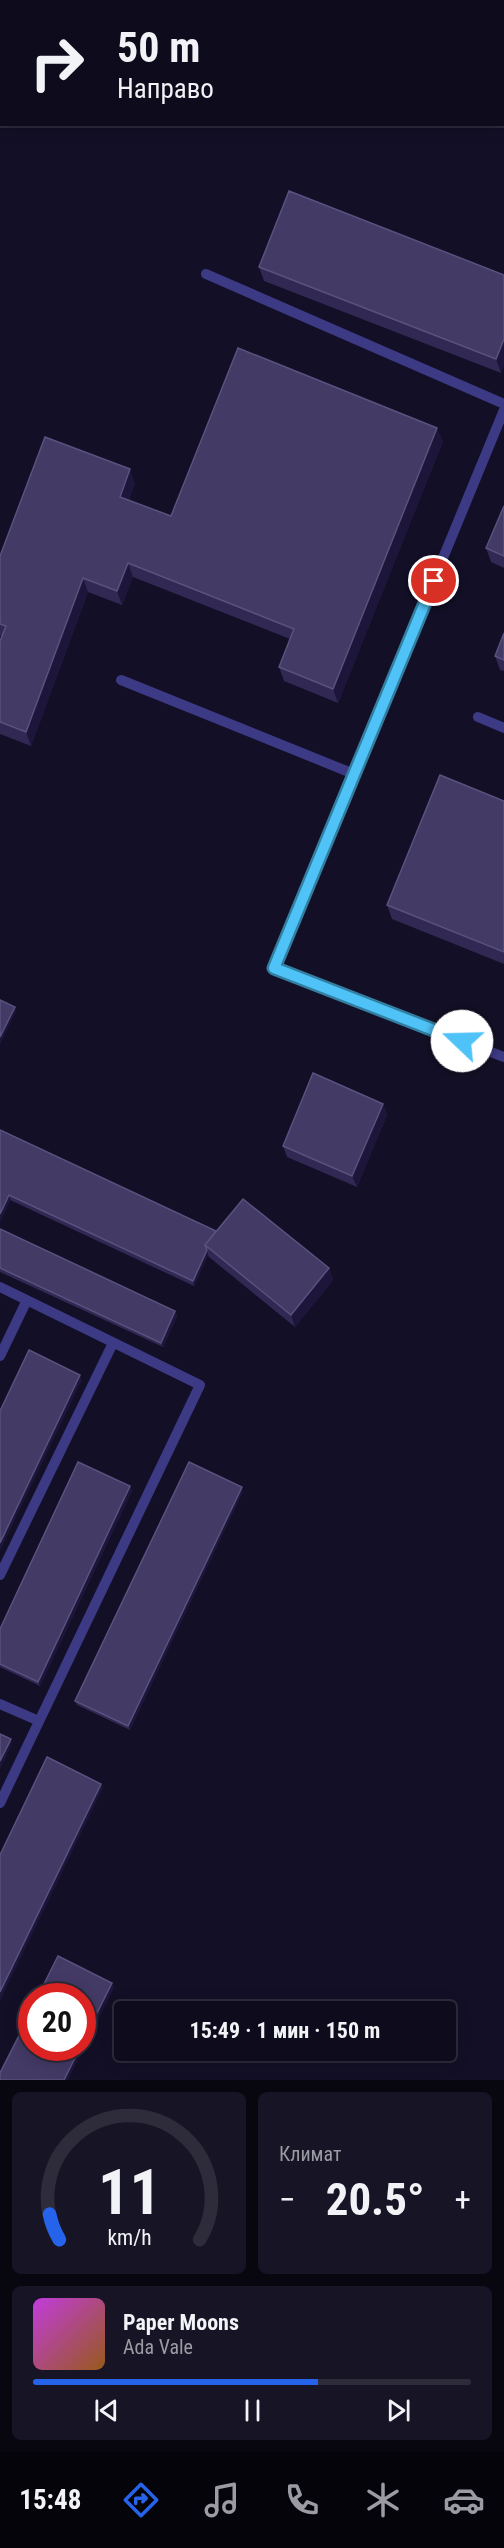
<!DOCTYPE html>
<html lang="ru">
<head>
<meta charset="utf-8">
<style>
  body { margin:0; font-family:"Roboto Condensed",sans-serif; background:#171425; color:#f1f3f6; height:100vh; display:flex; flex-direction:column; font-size:22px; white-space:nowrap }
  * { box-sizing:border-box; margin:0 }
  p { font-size:20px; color:#9b9ba3 }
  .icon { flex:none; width:33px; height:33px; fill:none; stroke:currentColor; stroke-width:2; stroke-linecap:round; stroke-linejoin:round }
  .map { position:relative; height:2080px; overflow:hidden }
  .side { display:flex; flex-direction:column; gap:12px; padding:12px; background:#08060f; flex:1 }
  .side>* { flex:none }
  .top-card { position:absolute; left:0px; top:0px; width:504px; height:126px; box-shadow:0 3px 15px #0003,0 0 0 2px #2e2b3b; background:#0e0b1c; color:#f1f3f6; overflow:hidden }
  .speed { position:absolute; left:18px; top:1983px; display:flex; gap:12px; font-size:30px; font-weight:700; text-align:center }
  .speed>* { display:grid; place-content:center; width:78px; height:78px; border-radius:50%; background:#0e0b1c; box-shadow:0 3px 15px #0003,0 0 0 2px #2e2b3b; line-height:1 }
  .speed .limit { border:9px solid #d22; background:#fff; color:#111 }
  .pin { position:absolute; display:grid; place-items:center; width:51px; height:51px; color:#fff; margin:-26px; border:3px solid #fff; border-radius:50%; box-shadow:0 2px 6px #0007 }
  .me { position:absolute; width:66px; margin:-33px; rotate:291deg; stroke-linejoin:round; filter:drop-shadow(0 0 4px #0008) }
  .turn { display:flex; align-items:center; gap:21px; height:126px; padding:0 18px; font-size:27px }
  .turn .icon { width:78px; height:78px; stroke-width:2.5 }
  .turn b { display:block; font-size:42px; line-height:51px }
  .big { font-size:45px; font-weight:700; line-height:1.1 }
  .side .widget { flex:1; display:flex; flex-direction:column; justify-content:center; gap:9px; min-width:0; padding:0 21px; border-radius:9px; background:#171425 }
  .side .dial { align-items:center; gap:0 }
  .dial svg { height:156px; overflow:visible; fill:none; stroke:#2e2b3b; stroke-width:7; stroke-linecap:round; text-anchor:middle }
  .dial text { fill:#f1f3f6; stroke:none }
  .song { display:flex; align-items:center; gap:18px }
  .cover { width:72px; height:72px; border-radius:9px; background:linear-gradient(135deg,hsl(290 70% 55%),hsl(30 70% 35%)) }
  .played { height:6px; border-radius:3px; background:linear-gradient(90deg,#2563eb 65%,#2e2b3b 65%) }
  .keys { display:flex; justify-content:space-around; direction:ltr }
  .heat { display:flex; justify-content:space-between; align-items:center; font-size:33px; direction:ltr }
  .side .tiles { flex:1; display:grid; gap:12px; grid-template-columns:1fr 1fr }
  .widget:last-child { grid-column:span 2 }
  .trip { position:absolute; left:114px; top:2001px; width:342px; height:60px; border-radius:6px; background:#0e0b1c; box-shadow:0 3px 15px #0003,0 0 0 2px #2e2b3b; font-weight:700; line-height:60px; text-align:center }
  .tab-bar { display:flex; height:96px; justify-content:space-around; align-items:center; background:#06040b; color:#9b9ba3 }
  .tab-bar .icon { width:42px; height:42px }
  .tab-bar .selected { color:#2563eb }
  .tab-bar b { font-size:27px; color:#f1f3f6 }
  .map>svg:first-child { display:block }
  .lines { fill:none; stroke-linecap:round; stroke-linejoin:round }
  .service { stroke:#3d3a85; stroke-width:10 }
  .wall { fill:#312854 }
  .shaded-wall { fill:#1d163a }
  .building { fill:#433a66; stroke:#5a527e; stroke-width:1.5 }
  .route-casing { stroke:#337fa1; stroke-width:15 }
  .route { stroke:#4fc3f7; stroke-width:10 }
</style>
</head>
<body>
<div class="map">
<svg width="504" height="2080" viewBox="0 0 504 2080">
  <rect width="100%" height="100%" fill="#130f26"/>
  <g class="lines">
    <path class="service" d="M206,274L504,404
      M504,410L274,968L504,1057
      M121,680L354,774
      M478,717L504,728
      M0,1287L200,1385L0,1803
      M0,1356L27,1300
      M0,1575L113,1343
      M0,1704L39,1721"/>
  </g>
  <path class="wall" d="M259,267L504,275L501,373L264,281Z
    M443,441L338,703L284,681L279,667L290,639L133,577L122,605L88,592L31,746L0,734V641L2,636H0V556L135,483L129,500L171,516Z
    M504,506V568L491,562L486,548Z
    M504,633V671L500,670L495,656Z
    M504,801V964L392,919L387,905Z
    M383,1104L387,1115L357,1187L287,1157L283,1146Z
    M0,1130L216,1231L329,1268L333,1280L295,1327L209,1257L208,1255L194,1286L10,1200L0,1222Z
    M0,1229L175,1311L177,1316L163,1347L0,1272Z
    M130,1486L132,1491L40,1686L0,1667V1629Z
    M243,1491L130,1730L77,1705L75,1701Z"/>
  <path class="shaded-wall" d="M504,339V366L501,373L496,359Z
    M437,428L443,441L338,703L333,689Z
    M130,469L135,483L125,511L120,497Z
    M128,563L133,577L122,605L117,591Z
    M83,578L88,592L31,746L26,732Z
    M15,1007L16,1011L0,1045V1037Z
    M383,1104L387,1115L357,1187L352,1176Z
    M9,1195L10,1200L0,1222V1214Z
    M207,1250L208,1255L194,1286L193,1281Z
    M329,1268L333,1280L295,1327L291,1315Z
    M175,1311L177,1316L163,1347L161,1343Z
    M80,1375L82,1380L0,1551V1543Z
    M130,1486L132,1491L40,1686L38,1682Z
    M242,1487L243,1491L130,1730L128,1726Z
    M11,1739L12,1744L0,1769V1761Z
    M101,1784L103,1788L0,2001V1992Z
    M112,1983L114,1988L68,2080H64L80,2048H82V2043Z"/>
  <path class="building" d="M289,191L504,275V339L496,359L259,267Z
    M238,348L437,428L333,689L279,667L294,629L128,563L117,591L83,578L26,732L0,722V641L6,626L0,624V556L45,437L130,469L120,497L171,516Z
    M504,506V556L486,548Z
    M504,633V660L495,656Z
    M440,775L504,801V952L387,905Z
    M0,1000L15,1007L0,1037Z
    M313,1073L383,1104L352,1176L283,1146Z
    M0,1130L216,1231L205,1245L207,1250L193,1281L9,1195L0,1214Z
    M243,1199L329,1268L291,1315L205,1245Z
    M0,1229L175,1311L161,1343L0,1268Z
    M29,1350L80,1375L0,1543V1411Z
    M78,1462L130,1486L38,1682L0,1664V1629Z
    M189,1462L242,1487L128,1726L75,1701Z
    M0,1734L11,1739L0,1761Z
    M47,1757L101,1784L0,1992V1855Z
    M58,1956L112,1983L82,2043V1996H38Z
    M32,2010V2048H80L64,2080H0V2073Z"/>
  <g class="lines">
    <defs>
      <path id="route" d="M434,581L274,968L462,1041"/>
    </defs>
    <use href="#route" class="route-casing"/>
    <use href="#route" class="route"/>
  </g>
</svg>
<div class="speed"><div class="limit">20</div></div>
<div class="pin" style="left:434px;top:581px;background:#d93025"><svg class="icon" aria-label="arrive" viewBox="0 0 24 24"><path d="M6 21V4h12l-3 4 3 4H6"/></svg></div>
<svg class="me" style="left:462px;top:1041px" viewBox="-20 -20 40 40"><circle r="19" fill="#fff"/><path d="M0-13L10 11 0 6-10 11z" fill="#4fc3f7"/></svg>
<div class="trip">15:49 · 1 мин · 150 m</div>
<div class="top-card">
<div class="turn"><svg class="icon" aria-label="right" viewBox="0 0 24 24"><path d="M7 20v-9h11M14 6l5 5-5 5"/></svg><div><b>50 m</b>Направо</div></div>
</div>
</div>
<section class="side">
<div class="tiles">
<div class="widget dial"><svg viewBox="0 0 100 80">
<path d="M14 69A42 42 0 1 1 86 69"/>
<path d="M14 69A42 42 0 0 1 9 56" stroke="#2563eb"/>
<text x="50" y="56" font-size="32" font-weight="700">11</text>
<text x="50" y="72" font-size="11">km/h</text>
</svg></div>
<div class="widget"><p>Климат</p>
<div class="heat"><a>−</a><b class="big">20.5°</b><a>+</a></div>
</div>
<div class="widget">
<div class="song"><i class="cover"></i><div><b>Paper Moons</b><p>Ada Vale</p></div></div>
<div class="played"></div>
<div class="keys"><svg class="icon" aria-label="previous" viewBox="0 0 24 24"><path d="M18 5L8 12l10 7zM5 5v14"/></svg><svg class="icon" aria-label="pause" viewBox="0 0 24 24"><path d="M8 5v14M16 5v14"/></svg><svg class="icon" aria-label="next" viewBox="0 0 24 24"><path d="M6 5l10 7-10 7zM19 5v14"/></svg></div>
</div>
</div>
</section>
<nav class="tab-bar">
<b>15:48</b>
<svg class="icon selected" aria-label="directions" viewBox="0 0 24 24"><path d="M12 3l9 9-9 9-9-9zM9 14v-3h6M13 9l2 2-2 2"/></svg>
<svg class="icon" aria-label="music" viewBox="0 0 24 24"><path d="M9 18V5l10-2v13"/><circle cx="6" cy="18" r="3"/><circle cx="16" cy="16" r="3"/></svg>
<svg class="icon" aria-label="phone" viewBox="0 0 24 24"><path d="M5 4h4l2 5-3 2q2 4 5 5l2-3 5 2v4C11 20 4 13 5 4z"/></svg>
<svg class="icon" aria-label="climate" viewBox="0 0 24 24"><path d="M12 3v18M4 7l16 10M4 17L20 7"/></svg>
<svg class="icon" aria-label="car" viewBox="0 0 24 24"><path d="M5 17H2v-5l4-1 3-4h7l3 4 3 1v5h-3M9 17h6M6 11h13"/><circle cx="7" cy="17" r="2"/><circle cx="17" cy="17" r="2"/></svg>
</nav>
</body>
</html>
